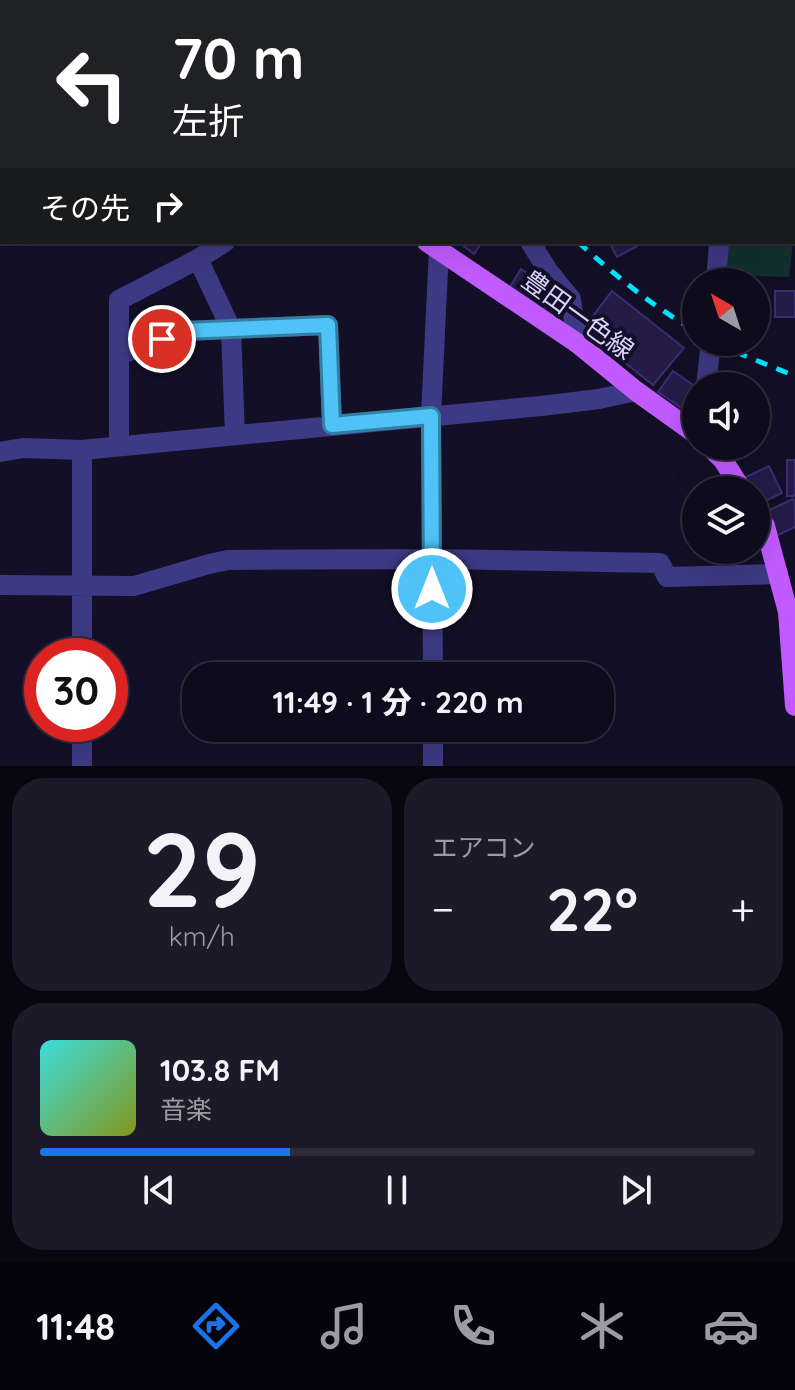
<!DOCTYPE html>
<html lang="ja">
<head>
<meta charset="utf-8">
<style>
  body { margin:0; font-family:Quicksand,"Noto Sans JP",sans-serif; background:#1c1929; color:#f1f3f6; height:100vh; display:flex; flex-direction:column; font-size:30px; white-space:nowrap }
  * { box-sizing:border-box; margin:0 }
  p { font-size:26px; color:#9b9ba3 }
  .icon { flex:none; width:44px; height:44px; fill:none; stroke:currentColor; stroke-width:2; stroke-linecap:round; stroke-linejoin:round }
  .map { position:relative; height:766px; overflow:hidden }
  .details { display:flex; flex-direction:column; gap:12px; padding:12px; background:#08060f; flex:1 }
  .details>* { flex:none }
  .guide { position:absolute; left:0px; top:0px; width:796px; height:244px; box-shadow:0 8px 32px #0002,0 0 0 2px #2e2b3b; background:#202124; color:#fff; overflow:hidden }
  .needle { width:52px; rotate:321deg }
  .fabs { position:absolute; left:682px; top:268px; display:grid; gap:16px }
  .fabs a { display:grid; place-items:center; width:88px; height:88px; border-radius:50%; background:#0e0b1c; box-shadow:0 8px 32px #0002,0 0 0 2px #2e2b3b; font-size:40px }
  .speed { position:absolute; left:24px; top:638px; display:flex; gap:16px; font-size:40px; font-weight:700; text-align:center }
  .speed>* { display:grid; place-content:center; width:104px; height:104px; border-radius:50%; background:#0e0b1c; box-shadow:0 8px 32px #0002,0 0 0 2px #2e2b3b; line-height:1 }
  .speed .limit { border:12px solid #d22; background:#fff; color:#111 }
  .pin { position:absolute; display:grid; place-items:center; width:68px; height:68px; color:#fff; margin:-34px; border:4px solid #fff; border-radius:50%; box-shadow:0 2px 8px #0007 }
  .me { position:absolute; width:88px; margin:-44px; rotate:0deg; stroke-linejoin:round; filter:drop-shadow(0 0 6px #0008) }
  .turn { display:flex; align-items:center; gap:28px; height:168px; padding:0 40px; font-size:36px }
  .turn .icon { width:104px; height:104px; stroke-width:2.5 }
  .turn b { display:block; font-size:56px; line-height:68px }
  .then { display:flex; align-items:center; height:76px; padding:0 40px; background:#0003; gap:16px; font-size:30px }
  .big { font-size:60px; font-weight:800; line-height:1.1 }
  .details .tile { flex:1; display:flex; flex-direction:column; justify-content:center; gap:12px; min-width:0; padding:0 28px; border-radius:32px; background:#1c1929 }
  .details .dial { align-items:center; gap:0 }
  .dial b { font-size:104px; line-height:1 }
  .song { display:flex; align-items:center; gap:24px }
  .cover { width:96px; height:96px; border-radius:12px; background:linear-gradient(135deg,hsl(180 70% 55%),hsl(70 70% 35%)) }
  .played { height:8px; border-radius:4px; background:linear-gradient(90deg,#1a73e8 35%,#2e2b3b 35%) }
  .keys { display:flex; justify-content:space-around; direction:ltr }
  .heat { display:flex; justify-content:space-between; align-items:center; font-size:44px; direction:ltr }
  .details .tiles { flex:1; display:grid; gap:12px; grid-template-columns:1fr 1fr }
  .tile:last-child { grid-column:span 2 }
  .trip { position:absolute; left:182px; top:662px; width:432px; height:80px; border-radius:32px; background:#0e0b1c; box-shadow:0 8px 32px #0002,0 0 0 2px #2e2b3b; font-weight:800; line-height:80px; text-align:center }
  .dock { display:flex; height:128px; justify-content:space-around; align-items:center; background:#06040b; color:#9b9ba3 }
  .dock .icon { width:56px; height:56px }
  .dock .active { color:#1a73e8 }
  .dock b { font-size:36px; color:#f1f3f6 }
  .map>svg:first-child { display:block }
  .green { fill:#12302f }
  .building { fill:#241b47; stroke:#3b2d73; stroke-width:2 }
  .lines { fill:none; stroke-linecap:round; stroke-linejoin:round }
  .minor { stroke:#3d3a85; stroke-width:20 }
  .major { stroke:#c25bff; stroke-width:20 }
  .rail { stroke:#00e5ff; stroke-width:5; stroke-dasharray:12 10; stroke-linecap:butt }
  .route-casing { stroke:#337fa1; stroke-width:20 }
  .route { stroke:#4fc3f7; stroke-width:14 }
  .labels { text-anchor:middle; stroke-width:8; stroke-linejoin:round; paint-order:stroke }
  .street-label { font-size:26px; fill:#d9d4ff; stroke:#130f26 }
</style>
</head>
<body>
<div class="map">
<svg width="795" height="766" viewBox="0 0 795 766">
  <rect width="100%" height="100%" fill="#130f26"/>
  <path class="green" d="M728,242H793L789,277L725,275Z"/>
  <path class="building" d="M45,0H114V2H45Z
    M584,0H627V2H585Z
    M458,242H482L474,254Z
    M609,242H642L643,243L617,257Z
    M521,269L555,291L543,311L508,290Z
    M612,291L684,348L653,385L583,329Z
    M775,291H795V317H775Z
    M673,371L696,387L682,408L658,392Z
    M756,391L763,392L760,406L756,405Z
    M787,460H795V496H787Z
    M769,466L782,493L757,505L756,490H750L744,478Z
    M793,499L795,502V527L776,536L765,512Z"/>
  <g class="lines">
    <path class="minor" d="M354,0L357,2
      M440,0L441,2
      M641,0L642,2
      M187,2V0
      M304,2L328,0
      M794,38H795
      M794,138H795
      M0,139H2
      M530,242L549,272L571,299L577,343
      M198,259L231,329L328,325L332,425
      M716,282L719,242
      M119,355L184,331L231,329L235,435
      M706,386L711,342
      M119,446V300L198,259L225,242
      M82,450V656
      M0,452L23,448L82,450L541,406L599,399L636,391
      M0,585L134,586L209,564L228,560L432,559L660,563L667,577L778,574
      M433,676L431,416L439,249L441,242
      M82,724V766
      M433,728V766"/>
    <path class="major" d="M0,29H2
      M427,242L577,343L636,391L696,434
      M709,446L723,460L742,490
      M756,512L765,526L788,612L795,706"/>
    <path class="rail" d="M397,0L399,2
      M578,242C615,275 653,307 696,331
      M716,342L733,351L795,376"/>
  </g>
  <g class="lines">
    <defs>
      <path id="route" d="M162,339L184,331L328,325L332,425L431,416L432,589"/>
    </defs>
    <use href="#route" class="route-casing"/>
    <use href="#route" class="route"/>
  </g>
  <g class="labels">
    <g class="street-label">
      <text transform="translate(578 315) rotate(36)" y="9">豊田一色線</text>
    </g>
  </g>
</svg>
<div class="fabs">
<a><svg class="needle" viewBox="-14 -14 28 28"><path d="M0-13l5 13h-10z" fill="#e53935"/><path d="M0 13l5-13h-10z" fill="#9b9ba3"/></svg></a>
<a><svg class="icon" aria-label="sound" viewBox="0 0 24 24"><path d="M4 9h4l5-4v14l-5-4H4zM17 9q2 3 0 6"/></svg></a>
<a><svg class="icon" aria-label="layers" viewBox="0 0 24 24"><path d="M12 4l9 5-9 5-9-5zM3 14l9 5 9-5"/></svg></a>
</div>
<div class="speed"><div class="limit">30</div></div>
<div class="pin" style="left:162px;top:339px;background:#d93025"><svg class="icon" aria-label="arrive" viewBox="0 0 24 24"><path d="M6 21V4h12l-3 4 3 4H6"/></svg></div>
<svg class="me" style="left:432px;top:589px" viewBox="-20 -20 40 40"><circle r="17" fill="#4fc3f7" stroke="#fff" stroke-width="3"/><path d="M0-11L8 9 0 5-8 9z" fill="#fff"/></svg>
<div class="trip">11:49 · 1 分 · 220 m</div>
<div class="guide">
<div class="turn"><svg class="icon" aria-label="left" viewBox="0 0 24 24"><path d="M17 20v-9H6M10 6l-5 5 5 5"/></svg><div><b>70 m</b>左折</div></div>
<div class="then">その先<svg class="icon" aria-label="right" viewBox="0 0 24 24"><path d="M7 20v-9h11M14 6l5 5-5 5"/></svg></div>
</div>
</div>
<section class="details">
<div class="tiles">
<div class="tile dial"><b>29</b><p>km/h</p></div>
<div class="tile"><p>エアコン</p>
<div class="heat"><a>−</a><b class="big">22°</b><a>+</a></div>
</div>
<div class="tile">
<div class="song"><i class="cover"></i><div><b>103.8 FM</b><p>音楽</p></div></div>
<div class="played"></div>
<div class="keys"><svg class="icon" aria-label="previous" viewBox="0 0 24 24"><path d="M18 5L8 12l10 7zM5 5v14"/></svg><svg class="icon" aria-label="pause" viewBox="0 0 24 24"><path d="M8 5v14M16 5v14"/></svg><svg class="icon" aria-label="next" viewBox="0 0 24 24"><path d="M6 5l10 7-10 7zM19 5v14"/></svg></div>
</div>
</div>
</section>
<nav class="dock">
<b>11:48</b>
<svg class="icon active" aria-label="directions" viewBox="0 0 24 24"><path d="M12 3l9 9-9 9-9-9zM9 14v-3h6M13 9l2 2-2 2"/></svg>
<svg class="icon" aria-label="music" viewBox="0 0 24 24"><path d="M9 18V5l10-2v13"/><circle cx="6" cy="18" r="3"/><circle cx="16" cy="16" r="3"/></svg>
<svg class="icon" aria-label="phone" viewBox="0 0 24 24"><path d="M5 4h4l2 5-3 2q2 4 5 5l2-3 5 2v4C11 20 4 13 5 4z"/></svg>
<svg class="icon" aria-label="climate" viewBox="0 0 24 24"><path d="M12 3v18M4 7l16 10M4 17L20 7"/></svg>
<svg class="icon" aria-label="car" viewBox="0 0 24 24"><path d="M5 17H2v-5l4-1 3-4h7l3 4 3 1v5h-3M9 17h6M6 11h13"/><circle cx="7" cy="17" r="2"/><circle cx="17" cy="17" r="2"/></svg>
</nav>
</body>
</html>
